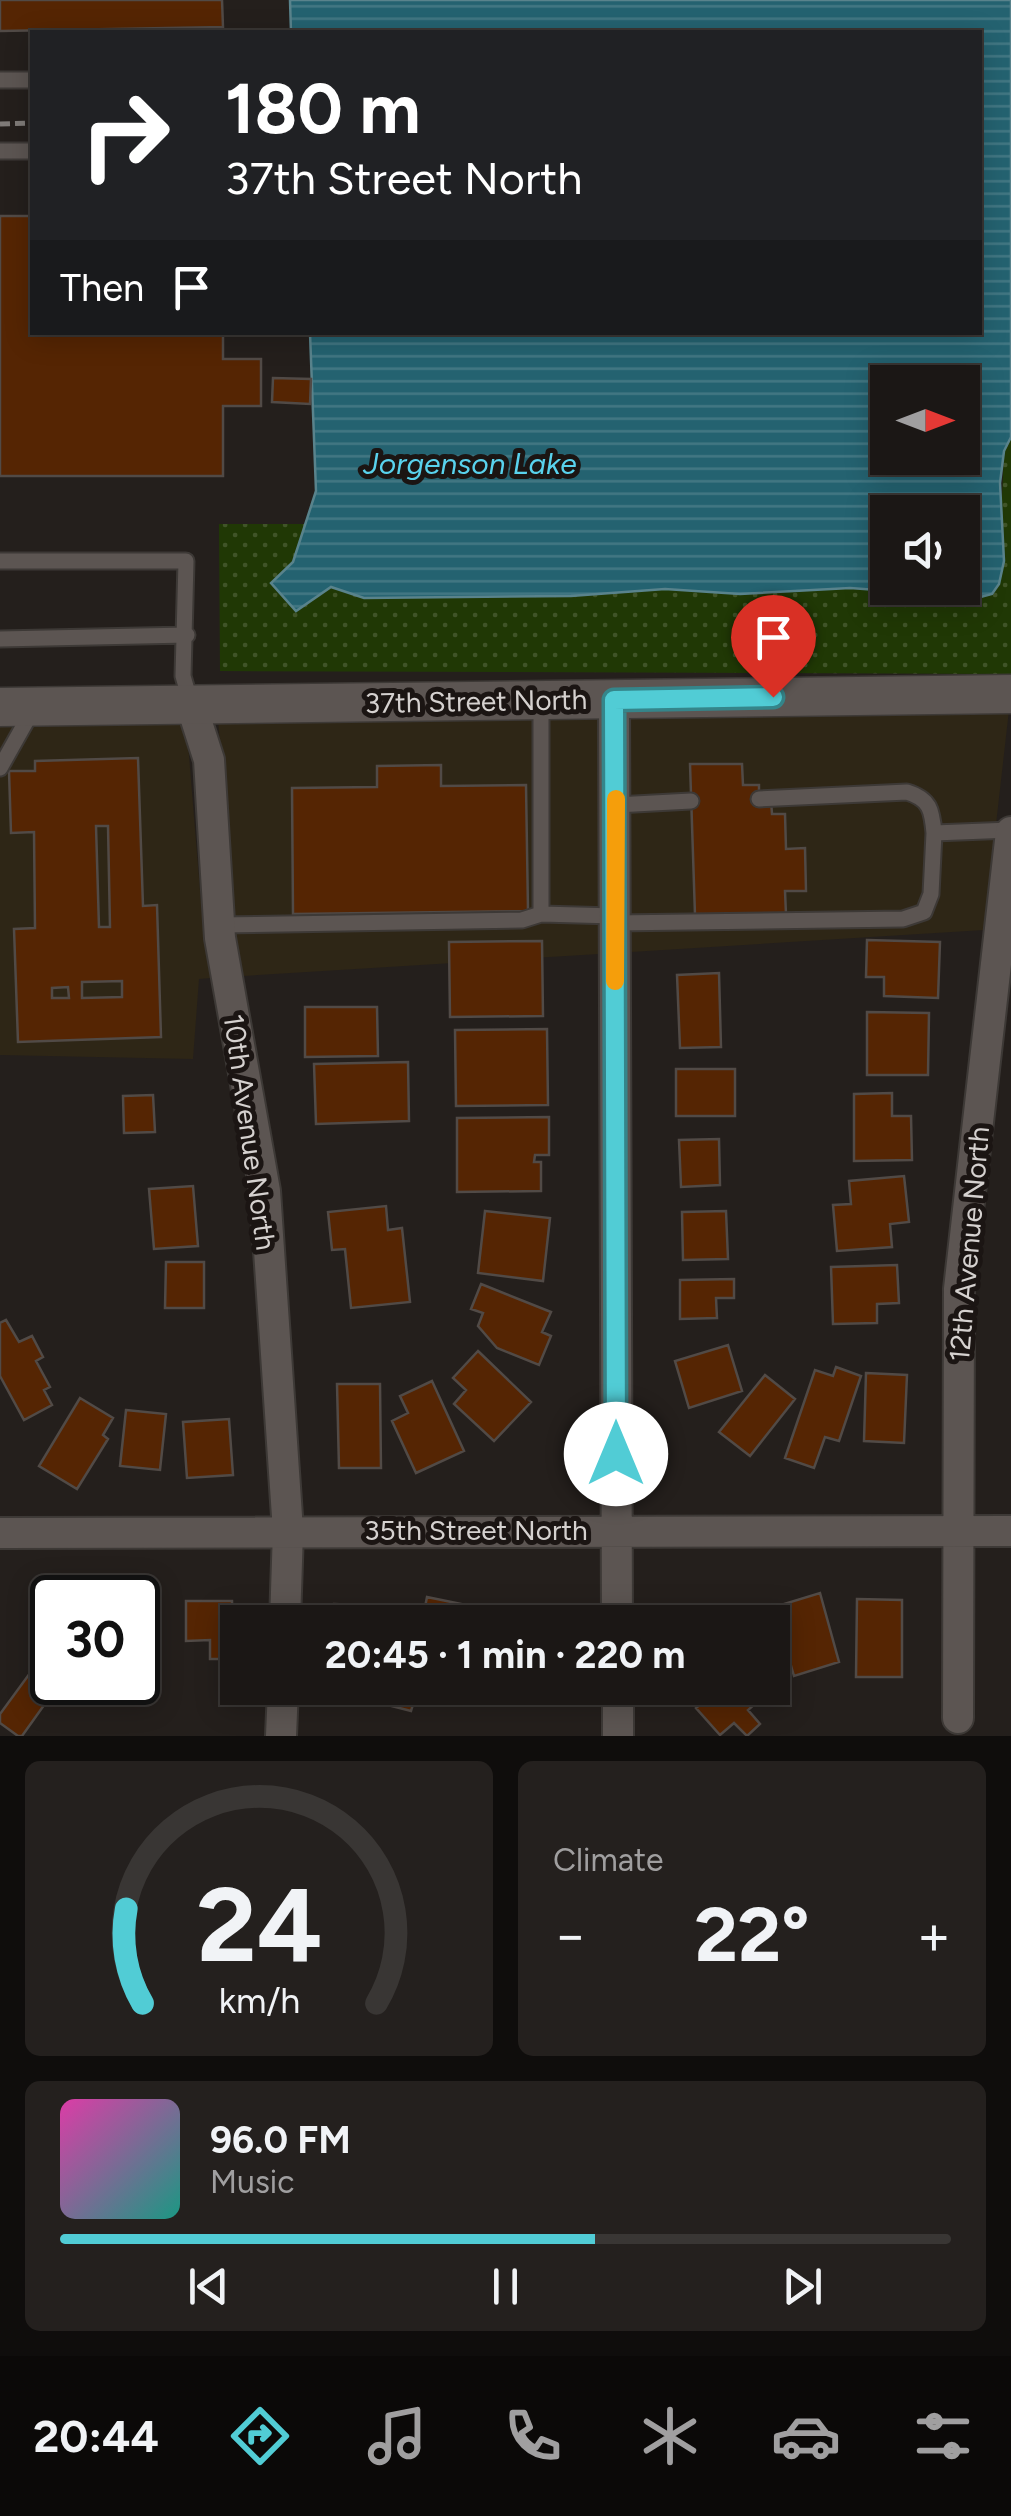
<!DOCTYPE html>
<html lang="en">
<head>
<meta charset="utf-8">
<style>
  body { margin:0; font-family:Figtree,sans-serif; background:#24201e; color:#f1f3f6; height:100vh; display:flex; flex-direction:column; font-size:38px; white-space:nowrap }
  * { box-sizing:border-box; margin:0 }
  p { font-size:32px; color:#a09fa0 }
  .icon { flex:none; width:55px; height:55px; fill:none; stroke:currentColor; stroke-width:2; stroke-linecap:round; stroke-linejoin:round }
  .map { position:relative; height:1736px; overflow:hidden }
  .drawer { display:flex; flex-direction:column; gap:25px; padding:25px; background:#0f0d0c; flex:1 }
  .drawer>* { flex:none }
  .banner { position:absolute; left:30px; top:30px; width:952px; height:305px; border-radius:0px; box-shadow:0 5px 25px #0003,0 0 0 2px #393634; background:#202124; color:#fff; overflow:hidden }
  .needle { width:65px; rotate:90deg }
  .controls { position:absolute; left:870px; top:365px; display:grid; gap:20px }
  .controls a { display:grid; place-items:center; width:110px; height:110px; border-radius:0px; background:#1b1715; box-shadow:0 5px 25px #0003,0 0 0 2px #393634; font-size:50px }
  .speed { position:absolute; left:30px; top:1575px; display:flex; gap:20px; font-size:50px; font-weight:700; text-align:center }
  .speed>* { display:grid; place-content:center; width:130px; height:130px; border-radius:50%; background:#1b1715; box-shadow:0 5px 25px #0003,0 0 0 2px #393634; line-height:1 }
  .speed .limit { border:5px solid #111; border-radius:15px; background:#fff; color:#111 }
  .pin { position:absolute; display:grid; place-items:center; width:85px; height:85px; color:#fff; margin:-102px -42px; border-radius:50% 50% 50% 0; rotate:-45deg; box-shadow:0 0 10px #0007 }
  .pin .icon { rotate:45deg }
  .me { position:absolute; width:110px; margin:-55px; rotate:0deg; stroke-linejoin:round; filter:drop-shadow(0 0 8px #0008) }
  .turn { display:flex; align-items:center; gap:35px; height:210px; padding:0 30px; font-size:45px }
  .turn .icon { width:130px; height:130px; stroke-width:2.5 }
  .turn b { display:block; font-size:70px; line-height:85px }
  .then { display:flex; align-items:center; height:95px; padding:0 30px; background:#0003; gap:20px; font-size:38px }
  .big { font-size:75px; font-weight:700; line-height:1.1 }
  .drawer .card { flex:1; display:flex; flex-direction:column; justify-content:center; gap:15px; min-width:0; padding:0 35px; border-radius:15px; background:#24201e }
  .drawer .dial { align-items:center; gap:0 }
  .dial svg { height:260px; overflow:visible; fill:none; stroke:#393634; stroke-width:7; stroke-linecap:round; text-anchor:middle }
  .dial text { fill:#f1f3f6; stroke:none }
  .song { display:flex; align-items:center; gap:30px }
  .cover { width:120px; height:120px; border-radius:15px; background:linear-gradient(135deg,hsl(320 70% 55%),hsl(170 70% 35%)) }
  .played { height:10px; border-radius:5px; background:linear-gradient(90deg,#51ccd5 60%,#393634 60%) }
  .keys { display:flex; justify-content:space-around; direction:ltr }
  .heat { display:flex; justify-content:space-between; align-items:center; font-size:55px; direction:ltr }
  .drawer .tiles { flex:1; display:grid; gap:25px; grid-template-columns:1fr 1fr }
  .card:last-child { grid-column:span 2 }
  .trip { position:absolute; left:220px; top:1605px; width:570px; height:100px; border-radius:0px; background:#1b1715; box-shadow:0 5px 25px #0003,0 0 0 2px #393634; font-weight:700; line-height:100px; text-align:center }
  .tab-bar { display:flex; height:160px; justify-content:space-around; align-items:center; background:#0b0908; color:#a09fa0 }
  .tab-bar .icon { width:70px; height:70px }
  .tab-bar .on { color:#51ccd5 }
  .tab-bar b { font-size:45px; color:#f1f3f6 }
  .map>svg:first-child { display:block }
  .commercial { fill:#2e2616 }
  .park { fill:url(#park-dots) }
  .water { fill:url(#water-rules); stroke:#59838c; stroke-width:2.5; fill-rule:evenodd }
  .building { fill:#552503; stroke:#514a46; stroke-width:2.5; fill-rule:evenodd }
  .lines { fill:none; stroke-linecap:round; stroke-linejoin:round }
  .service-casing { stroke:#3d3936; stroke-width:19 }
  .minor-casing { stroke:#3d3936; stroke-width:34 }
  .tertiary-casing { stroke:#3d3936; stroke-width:41 }
  .path { stroke:#7f7b78; stroke-width:5; stroke-dasharray:10 5; stroke-linecap:butt }
  .service { stroke:#5c5552; stroke-width:15 }
  .minor { stroke:#5c5552; stroke-width:30 }
  .tertiary { stroke:#5c5552; stroke-width:38 }
  .route-casing { stroke:#35858a; stroke-width:25 }
  .route { stroke:#51ccd5; stroke-width:18 }
  .slow { stroke:#f59e0b; stroke-width:18 }
  .labels { text-anchor:middle; stroke-width:10; stroke-linejoin:round; paint-order:stroke }
  .street-label { font-size:28px; fill:#d5d1cf; stroke:#1b1513 }
  .water-label { font-size:30px; font-style:italic; fill:#59d2ed; stroke:#1b1513 }
</style>
</head>
<body>
<div class="map">
<svg width="1011" height="1736" viewBox="0 0 1011 1736">
  <defs>
    <pattern id="park-dots" width="8" height="8" patternUnits="userSpaceOnUse" patternTransform="scale(2.5)"><rect width="8" height="8" fill="#203805"/><path d="M2 2h.1M6 6h.1" fill="none" stroke="#405428" stroke-width="1.8" stroke-linecap="round"/></pattern>
    <pattern id="water-rules" width="6" height="5" patternUnits="userSpaceOnUse" patternTransform="scale(2.5)"><rect width="6" height="5" fill="#246270"/><path d="M0 2.5h6" fill="none" stroke="#437783"/></pattern>
  </defs>
  <rect width="100%" height="100%" fill="#241f1c"/>
  <path class="commercial" d="M1009,710L984,930L631,952V713Z
    M599,714V954L243,976L236,936L218,719Z
    M186,719L204,939L211,978L199,979L193,1059L0,1055V721Z"/>
  <path class="park" d="M1011,437V674L220,671L219,524H307L292,562L296,610L331,587L364,598L571,596L665,589L740,594L850,588L932,594L966,601L1001,520L1004,451Z"/>
  <path class="water" d="M290,0H1011V437L1004,451L1000,483L1004,561L999,584L992,594L966,601L932,594L850,588L740,594L665,589L571,596L364,598L331,587L296,611L271,583L293,562L316,491L310,333L980,332V32H291ZM888,382H962V458H888ZM888,512H962V588H888Z"/>
  <path class="building" d="M0,0H222L223,27L0,31Z
    M0,216H32V332H223V359H261V406H223V476H0Z
    M273,378L311,379L310,404L272,402Z
    M138,758L143,906L157,905L161,1037L18,1042L14,929L35,928L34,832L11,833L9,771H35V761ZM96,826H108L110,927H99ZM122,981V997L82,998V982ZM68,987L69,998H52V988Z
    M690,764H742L743,785H759V801L771,800L772,814H785L786,849L805,848L806,891H785L786,914L695,915Z
    M441,765V786L526,785L528,911L293,914L292,788L377,787V766Z
    M867,940L940,942L938,998L884,996V977H866Z
    M542,941L543,1016L450,1017L449,942Z
    M719,973L721,1047L680,1048L677,975Z
    M305,1007H377L378,1056L305,1057Z
    M867,1012L929,1013L928,1075H867Z
    M547,1029L548,1105L456,1106L455,1030Z
    M408,1062L409,1121L316,1124L314,1064Z
    M676,1069H735V1116H676Z
    M892,1093V1116H911L912,1160L854,1161V1094Z
    M153,1095L155,1132L124,1133L123,1096Z
    M549,1117V1155H535L534,1162H541V1191L457,1192V1118Z
    M719,1139L720,1185L681,1187L679,1140Z
    M904,1176L909,1222L890,1224L892,1247L837,1251L833,1205L851,1204L849,1181Z
    M193,1186L198,1246L154,1249L149,1189Z
    M386,1206L388,1230L402,1228L410,1302L351,1308L345,1249L332,1250L328,1212Z
    M485,1211L550,1218L543,1281L478,1273Z
    M726,1211L728,1259L683,1260L682,1212Z
    M166,1262H204V1308H165Z
    M897,1265L899,1303L877,1304V1323L833,1324L831,1267Z
    M734,1279V1298H716L717,1318L680,1319V1280Z
    M481,1284L551,1312L542,1332L551,1336L539,1365L497,1348L478,1326L483,1313L471,1309Z
    M6,1320L19,1342L32,1336L43,1357L36,1361L50,1387L44,1390L52,1405L24,1420L0,1376V1323Z
    M728,1345L742,1391L689,1408L675,1361Z
    M478,1351L531,1402L494,1441L454,1404L466,1390L453,1378Z
    M836,1367L861,1376L839,1441L825,1437L814,1468L785,1458L815,1370L833,1376Z
    M866,1373L907,1375L904,1443L864,1441Z
    M765,1375L795,1399L750,1456L719,1432Z
    M432,1381L464,1451L416,1473L392,1421L408,1413L400,1396Z
    M337,1384H380L381,1468H339Z
    M80,1398L113,1418L103,1435L108,1439L77,1489L39,1466Z
    M126,1410L166,1414L160,1470L120,1466Z
    M229,1419L233,1475L187,1478L183,1422Z
    M820,1593L839,1662L794,1676L774,1607Z
    M427,1597L466,1605L462,1622H422Z
    M857,1599L902,1600V1677H856Z
    M186,1601H232L233,1659H210V1640L186,1641Z
    M334,1604L380,1606V1622H333Z
    M152,1634L160,1667L138,1672V1637Z
    M33,1669L57,1687L22,1736H18L0,1723V1714Z
    M100,1682H128L129,1686L102,1692Z
    M772,1683L775,1686L748,1710L760,1724L747,1736L734,1723L720,1735L696,1708L719,1688H772Z
    M389,1688H418L411,1711L384,1704Z"/>
  <g class="lines">
    <defs>
      <path id="service" d="M0,80H32
        M0,151H32
        M0,561H186L183,676L191,704
        M0,639L187,635
        M541,700V914L615,916
        M0,768L32,711
        M759,799L907,792C930,799 932,810 934,833
        M616,805L691,801
        M615,923L903,919L924,912L931,894L934,833L1011,830
        M219,925L522,920L541,914"/>
      <path id="minor" d="M614,699L617,1622
        M191,704L209,760L220,938L265,1191L288,1531L285,1622
        M0,1533L1011,1531
        M618,1688V1736
        M958,1718L959,1289L1011,832
        M281,1736L283,1688"/>
      <path id="tertiary" d="M0,707L1011,694"/>
    </defs>
    <use href="#service" class="service-casing"/>
    <use href="#minor" class="minor-casing"/>
    <use href="#tertiary" class="tertiary-casing"/>
    <path class="path" d="M0,124L32,123"/>
    <use href="#service" class="service"/>
    <use href="#minor" class="minor"/>
    <use href="#tertiary" class="tertiary"/>
  </g>
  <g class="lines">
    <defs>
      <path id="route" d="M616,1454L614,700L773,697"/>
    </defs>
    <use href="#route" class="route-casing"/>
    <use href="#route" class="route"/>
    <path class="slow" d="M615,981L616,799"/>
  </g>
  <g class="labels">
    <g class="street-label">
      <text transform="translate(476 701) rotate(-1)" y="10">37th Street North</text>
      <text transform="translate(250 1132) rotate(82)" y="10">10th Avenue North</text>
      <text transform="translate(969 1244) rotate(-85)" y="10">12th Avenue North</text>
      <text x="476" y="1540">35th Street North</text>
    </g>
    <g class="water-label">
      <text x="470" y="474">Jorgenson Lake</text>
    </g>
  </g>
</svg>
<div class="controls">
<a><svg class="needle" viewBox="-14 -14 28 28"><path d="M0-13l5 13h-10z" fill="#e53935"/><path d="M0 13l5-13h-10z" fill="#a09fa0"/></svg></a>
<a><svg class="icon" aria-label="sound" viewBox="0 0 24 24"><path d="M4 9h4l5-4v14l-5-4H4zM17 9q2 3 0 6"/></svg></a>
</div>
<div class="speed"><div class="limit">30</div></div>
<div class="pin" style="left:773px;top:697px;background:#d93025"><svg class="icon" aria-label="arrive" viewBox="0 0 24 24"><path d="M6 21V4h12l-3 4 3 4H6"/></svg></div>
<svg class="me" style="left:616px;top:1454px" viewBox="-20 -20 40 40"><circle r="19" fill="#fff"/><path d="M0-13L10 11 0 6-10 11z" fill="#51ccd5"/></svg>
<div class="trip">20:45 · 1 min · 220 m</div>
<div class="banner">
<div class="turn"><svg class="icon" aria-label="right" viewBox="0 0 24 24"><path d="M7 20v-9h11M14 6l5 5-5 5"/></svg><div><b>180 m</b>37th Street North</div></div>
<div class="then">Then<svg class="icon" aria-label="arrive" viewBox="0 0 24 24"><path d="M6 21V4h12l-3 4 3 4H6"/></svg></div>
</div>
</div>
<section class="drawer">
<div class="tiles">
<div class="card dial"><svg viewBox="0 0 100 80">
<path d="M14 69A42 42 0 1 1 86 69"/>
<path d="M14 69A42 42 0 0 1 9 40" stroke="#51ccd5"/>
<text x="50" y="56" font-size="32" font-weight="700">24</text>
<text x="50" y="72" font-size="11">km/h</text>
</svg></div>
<div class="card"><p>Climate</p>
<div class="heat"><a>−</a><b class="big">22°</b><a>+</a></div>
</div>
<div class="card">
<div class="song"><i class="cover"></i><div><b>96.0 FM</b><p>Music</p></div></div>
<div class="played"></div>
<div class="keys"><svg class="icon" aria-label="previous" viewBox="0 0 24 24"><path d="M18 5L8 12l10 7zM5 5v14"/></svg><svg class="icon" aria-label="pause" viewBox="0 0 24 24"><path d="M8 5v14M16 5v14"/></svg><svg class="icon" aria-label="next" viewBox="0 0 24 24"><path d="M6 5l10 7-10 7zM19 5v14"/></svg></div>
</div>
</div>
</section>
<nav class="tab-bar">
<b>20:44</b>
<svg class="icon on" aria-label="directions" viewBox="0 0 24 24"><path d="M12 3l9 9-9 9-9-9zM9 14v-3h6M13 9l2 2-2 2"/></svg>
<svg class="icon" aria-label="music" viewBox="0 0 24 24"><path d="M9 18V5l10-2v13"/><circle cx="6" cy="18" r="3"/><circle cx="16" cy="16" r="3"/></svg>
<svg class="icon" aria-label="phone" viewBox="0 0 24 24"><path d="M5 4h4l2 5-3 2q2 4 5 5l2-3 5 2v4C11 20 4 13 5 4z"/></svg>
<svg class="icon" aria-label="climate" viewBox="0 0 24 24"><path d="M12 3v18M4 7l16 10M4 17L20 7"/></svg>
<svg class="icon" aria-label="car" viewBox="0 0 24 24"><path d="M5 17H2v-5l4-1 3-4h7l3 4 3 1v5h-3M9 17h6M6 11h13"/><circle cx="7" cy="17" r="2"/><circle cx="17" cy="17" r="2"/></svg>
<svg class="icon" aria-label="filters" viewBox="0 0 24 24"><path d="M4 7h16M4 17h16"/><circle cx="9" cy="7" r="2"/><circle cx="15" cy="17" r="2"/></svg>
</nav>
</body>
</html>
